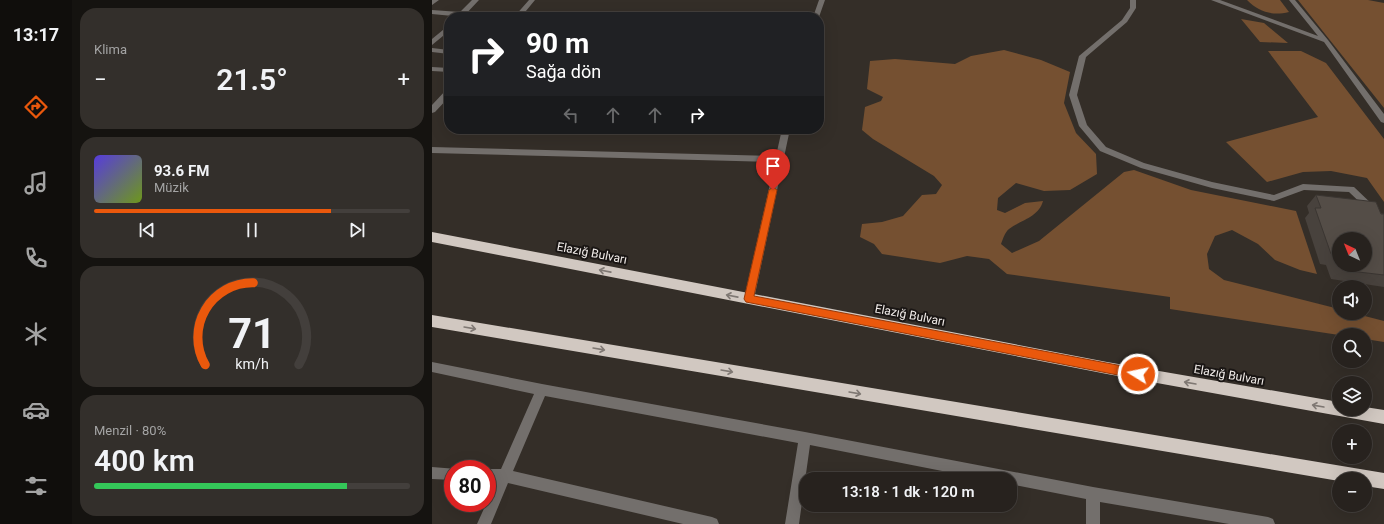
<!DOCTYPE html>
<html lang="tr">
<head>
<meta charset="utf-8">
<style>
  body { margin:0; font-family:Roboto,sans-serif; background:#332f2b; color:#f1f3f6; height:100vh; display:flex; flex-direction:column; font-size:15px; white-space:nowrap }
  * { box-sizing:border-box; margin:0 }
  p { font-size:13px; color:#a4a4a4 }
  .icon { flex:none; width:22px; height:22px; fill:none; stroke:currentColor; stroke-width:2; stroke-linecap:round; stroke-linejoin:round }
  .map { position:relative; flex:1; overflow:hidden }
  .panel { display:flex; flex-direction:column; gap:8px; padding:8px; background:#151310; width:360px }
  .panel>* { flex:none }
  .banner { position:absolute; left:12px; top:12px; width:380px; height:122px; border-radius:16px; box-shadow:0 4px 16px #0002,0 0 0 1px #433f3c; background:#202124; color:#fff; overflow:hidden }
  .needle { width:26px; rotate:317deg }
  .buttons { position:absolute; left:900px; top:232px; display:grid; gap:8px }
  .buttons a { display:grid; place-items:center; width:40px; height:40px; border-radius:50%; background:#27221e; box-shadow:0 4px 16px #0002,0 0 0 1px #433f3c; font-size:20px }
  .speed { position:absolute; left:12px; top:460px; display:flex; gap:8px; font-size:20px; font-weight:700; text-align:center }
  .speed>* { display:grid; place-content:center; width:52px; height:52px; border-radius:50%; background:#27221e; box-shadow:0 4px 16px #0002,0 0 0 1px #433f3c; line-height:1 }
  .speed .limit { border:6px solid #d22; background:#fff; color:#111 }
  .pin { position:absolute; display:grid; place-items:center; width:34px; height:34px; color:#fff; margin:-41px -17px; border-radius:50% 50% 50% 0; rotate:-45deg; box-shadow:0 0 4px #0007 }
  .pin .icon { rotate:45deg }
  .me { position:absolute; width:44px; margin:-22px; rotate:280deg; stroke-linejoin:round; filter:drop-shadow(0 0 3px #0008) }
  .turn { display:flex; align-items:center; gap:14px; height:84px; padding:0 16px; font-size:18px }
  .turn .icon { width:52px; height:52px; stroke-width:2.5 }
  .turn b { display:block; font-size:28px; line-height:34px }
  .lanes { display:flex; align-items:center; height:38px; padding:0 16px; background:#0003; justify-content:center; gap:20px; direction:ltr }
  .lanes .off { opacity:.35 }
  .big { font-size:30px; font-weight:600; line-height:1.1 }
  .panel .tile { flex:1; display:flex; flex-direction:column; justify-content:center; gap:6px; min-width:0; padding:0 14px; border-radius:16px; background:#332f2b }
  .panel .dial { align-items:center; gap:0 }
  .dial svg { height:104px; overflow:visible; fill:none; stroke:#433f3c; stroke-width:7; stroke-linecap:round; text-anchor:middle }
  .dial text { fill:#f1f3f6; stroke:none }
  .song { display:flex; align-items:center; gap:12px }
  .cover { width:48px; height:48px; border-radius:6px; background:linear-gradient(135deg,hsl(250 70% 55%),hsl(80 70% 35%)) }
  .played { height:4px; border-radius:2px; background:linear-gradient(90deg,#ea580c 75%,#433f3c 75%) }
  .keys { display:flex; justify-content:space-around; direction:ltr }
  .heat { display:flex; justify-content:space-between; align-items:center; font-size:22px; direction:ltr }
  .charge { height:6px; border-radius:3px; background:linear-gradient(90deg,#34c759 80%,#433f3c 0) }
  .trip { position:absolute; left:367px; top:472px; width:218px; height:40px; border-radius:16px; background:#27221e; box-shadow:0 4px 16px #0002,0 0 0 1px #433f3c; font-weight:600; line-height:40px; text-align:center }
  main { display:flex; flex:1; min-height:0 }
  .tabs { display:flex; flex-direction:column; width:72px; justify-content:space-around; align-items:center; background:#100e0c; color:#a4a4a4 }
  .tabs .icon { width:28px; height:28px }
  .tabs .current { color:#ea580c }
  .tabs b { font-size:18px; color:#f1f3f6 }
  .map>svg:first-child { display:block }
  .forest { fill:#755031 }
  .lines { fill:none; stroke-linecap:round; stroke-linejoin:round }
  .minor { fill:#736f6c; fill-rule:evenodd }
  .highway { fill:#d1c8c1; fill-rule:evenodd }
  .wall { fill:#48423d; fill-rule:evenodd }
  .building { fill:#544d47; stroke:#3b3632 }
  .oneway { stroke:#7f7873 }
  .route { fill:#ea580c; stroke:#983908 }
  .labels { text-anchor:middle; stroke-width:4; stroke-linejoin:round; paint-order:stroke }
  .street-label { font-size:12px; fill:#f2edea; stroke:#1a1614 }
</style>
</head>
<body>
<main>
<nav class="tabs">
<b>13:17</b>
<svg class="icon current" aria-label="directions" viewBox="0 0 24 24"><path d="M12 3l9 9-9 9-9-9zM9 14v-3h6M13 9l2 2-2 2"/></svg>
<svg class="icon" aria-label="music" viewBox="0 0 24 24"><path d="M9 18V5l10-2v13"/><circle cx="6" cy="18" r="3"/><circle cx="16" cy="16" r="3"/></svg>
<svg class="icon" aria-label="phone" viewBox="0 0 24 24"><path d="M5 4h4l2 5-3 2q2 4 5 5l2-3 5 2v4C11 20 4 13 5 4z"/></svg>
<svg class="icon" aria-label="climate" viewBox="0 0 24 24"><path d="M12 3v18M4 7l16 10M4 17L20 7"/></svg>
<svg class="icon" aria-label="car" viewBox="0 0 24 24"><path d="M5 17H2v-5l4-1 3-4h7l3 4 3 1v5h-3M9 17h6M6 11h13"/><circle cx="7" cy="17" r="2"/><circle cx="17" cy="17" r="2"/></svg>
<svg class="icon" aria-label="filters" viewBox="0 0 24 24"><path d="M4 7h16M4 17h16"/><circle cx="9" cy="7" r="2"/><circle cx="15" cy="17" r="2"/></svg>
</nav>
<section class="panel">
<div class="tile"><p>Klima</p>
<div class="heat"><a>−</a><b class="big">21.5°</b><a>+</a></div>
</div>
<div class="tile">
<div class="song"><i class="cover"></i><div><b>93.6 FM</b><p>Müzik</p></div></div>
<div class="played"></div>
<div class="keys"><svg class="icon" aria-label="previous" viewBox="0 0 24 24"><path d="M18 5L8 12l10 7zM5 5v14"/></svg><svg class="icon" aria-label="pause" viewBox="0 0 24 24"><path d="M8 5v14M16 5v14"/></svg><svg class="icon" aria-label="next" viewBox="0 0 24 24"><path d="M6 5l10 7-10 7zM19 5v14"/></svg></div>
</div>
<div class="tile dial"><svg viewBox="0 0 100 80">
<path d="M14 69A42 42 0 1 1 86 69"/>
<path d="M14 69A42 42 0 0 1 51 6" stroke="#ea580c"/>
<text x="50" y="56" font-size="32" font-weight="700">71</text>
<text x="50" y="72" font-size="11">km/h</text>
</svg></div>
<div class="tile"><p>Menzil · 80%</p><b class="big">400 km</b><div class="charge"></div></div>
</section>
<div class="map">
<svg width="952" height="524" viewBox="0 0 952 524">
  <rect width="100%" height="100%" fill="#342e28"/>
  <path class="forest" d="M815,0H848L857,12C840,16 827,12 815,0Z
    M866,0H936L952,3V108Z
    M809,19L832,23L856,43L828,42Z
    M572,50L609,60L638,72L632,103L644,133L664,154L665,174L638,190L612,191L584,183L566,198L565,210L573,213L593,203L611,201C607,217 589,220 577,229C573,232 571,239 569,244L580,253L607,241L692,172L702,170L759,190L864,211L885,274L868,270L843,260L826,244L800,230L783,236L775,254L777,269L792,280L907,309V313H921L952,321V342L933,339V335H907L738,309V297L575,274L557,259L535,256L508,263L450,254L442,244L428,237L430,224L450,222L471,216L490,195L504,194L510,185L502,176L441,139L430,130L433,107L449,101L451,97L435,89L438,61L463,59L523,64L539,56Z
    M836,51H869L894,63L952,139V202L935,178L899,171L871,172L835,182L794,142L886,117Z"/>
  <g class="lines">
    <path class="minor" d="M0,0H7L0,5Z
      M40,0H47L31,17L0,14V10L28,12Z
      M97,0H103L89,17H82Z
      M387,0H393L387,17H381Z
      M698,0H704V8L695,22L654,57L645,95L655,125L674,147L712,163L780,182L842,195L871,184L922,187L943,207L952,220V232L949,231L937,211L917,192L872,190L842,201L780,188L709,168L668,151L647,126L637,95L647,56L690,20L698,8Z
      M779,0H788L886,36L857,0H863L896,40L952,114V123L949,122L892,42Z
      M17,25V31L0,45V39Z
      M0,48L17,50V54L0,52Z
      M0,67L17,68V72L0,71Z
      M14,90H17V97L3,112L0,113V105Z
      M350,129H358L322,299L321,302L317,303L313,302L312,299L343,162L0,153V147L344,156Z
      M0,362L110,384L373,432L661,487L836,517L841,519L843,524H797L668,502V524H654V499L578,484V479H551L378,445L367,524H353L366,443L113,396L81,471L280,517L285,519L287,524H251L76,483L59,524H45L64,482L55,481L54,469H69L102,394L0,372Z
      M0,467L25,469H21V480L0,479Z"/>
    <path class="highway" d="M0,232L675,362L907,402V409H933V407L952,410V424L675,374L0,242Z
      M0,315L952,473V489L933,486V479H907V481L0,327Z"/>
  </g>
  <path class="wall" d="M884,195L952,214V287L899,279L894,265L888,264L873,218L877,213L875,206ZM907,239L933,265H907Z"/>
  <path class="building" d="M884,195L944,202L949,214H952V275L910,270L909,265H933V239H907V259L906,255L899,254L883,208H889Z"/>
  <defs><path id="oneway-shaft" d="M-6 0H5M1.5-3L5.5 0L1.5 3" fill="none" stroke-width="1.6" stroke-linecap="round" stroke-linejoin="round"/></defs>
  <g class="oneway">
    <use href="#oneway-shaft" transform="translate(173 271) rotate(-169)"/>
    <use href="#oneway-shaft" transform="translate(300 296) rotate(-169)"/>
    <use href="#oneway-shaft" transform="translate(38 328) rotate(10)"/>
    <use href="#oneway-shaft" transform="translate(167 349) rotate(10)"/>
    <use href="#oneway-shaft" transform="translate(295 371) rotate(10)"/>
    <use href="#oneway-shaft" transform="translate(758 383) rotate(-170)"/>
    <use href="#oneway-shaft" transform="translate(423 393) rotate(10)"/>
    <use href="#oneway-shaft" transform="translate(886 406) rotate(-170)"/>
  </g>
  <path class="route" d="M341,187L345,190L322,296L706,369L709,370L711,374L709,377L706,379L314,302L312,299L337,190Z"/>
  <g class="labels">
    <g class="street-label">
      <text transform="translate(160 253) rotate(11)" y="4">Elazığ Bulvarı</text>
      <text transform="translate(478 315) rotate(11)" y="4">Elazığ Bulvarı</text>
      <text transform="translate(797 375) rotate(10)" y="4">Elazığ Bulvarı</text>
    </g>
  </g>
</svg>
<div class="buttons">
<a><svg class="needle" viewBox="-14 -14 28 28"><path d="M0-13l5 13h-10z" fill="#e53935"/><path d="M0 13l5-13h-10z" fill="#a4a4a4"/></svg></a>
<a><svg class="icon" aria-label="sound" viewBox="0 0 24 24"><path d="M4 9h4l5-4v14l-5-4H4zM17 9q2 3 0 6"/></svg></a>
<a><svg class="icon" aria-label="search" viewBox="0 0 24 24"><circle cx="10" cy="10" r="6"/><path d="M15 15l6 6"/></svg></a>
<a><svg class="icon" aria-label="layers" viewBox="0 0 24 24"><path d="M12 4l9 5-9 5-9-5zM3 14l9 5 9-5"/></svg></a>
<a>+</a>
<a>−</a>
</div>
<div class="speed"><div class="limit">80</div></div>
<div class="pin" style="left:341px;top:190px;background:#d93025"><svg class="icon" aria-label="arrive" viewBox="0 0 24 24"><path d="M6 21V4h12l-3 4 3 4H6"/></svg></div>
<svg class="me" style="left:706px;top:374px" viewBox="-20 -20 40 40"><circle r="17" fill="#ea580c" stroke="#fff" stroke-width="3"/><path d="M0-11L8 9 0 5-8 9z" fill="#fff"/></svg>
<div class="trip">13:18 · 1 dk · 120 m</div>
<div class="banner">
<div class="turn"><svg class="icon" aria-label="right" viewBox="0 0 24 24"><path d="M7 20v-9h11M14 6l5 5-5 5"/></svg><div><b>90 m</b>Sağa dön</div></div>
<div class="lanes"><svg class="icon off" aria-label="left" viewBox="0 0 24 24"><path d="M17 20v-9H6M10 6l-5 5 5 5"/></svg><svg class="icon off" aria-label="ahead" viewBox="0 0 24 24"><path d="M12 20V5M6 11l6-6 6 6"/></svg><svg class="icon off" aria-label="ahead" viewBox="0 0 24 24"><path d="M12 20V5M6 11l6-6 6 6"/></svg><svg class="icon" aria-label="right" viewBox="0 0 24 24"><path d="M7 20v-9h11M14 6l5 5-5 5"/></svg></div>
</div>
</div>
</main>
</body>
</html>
